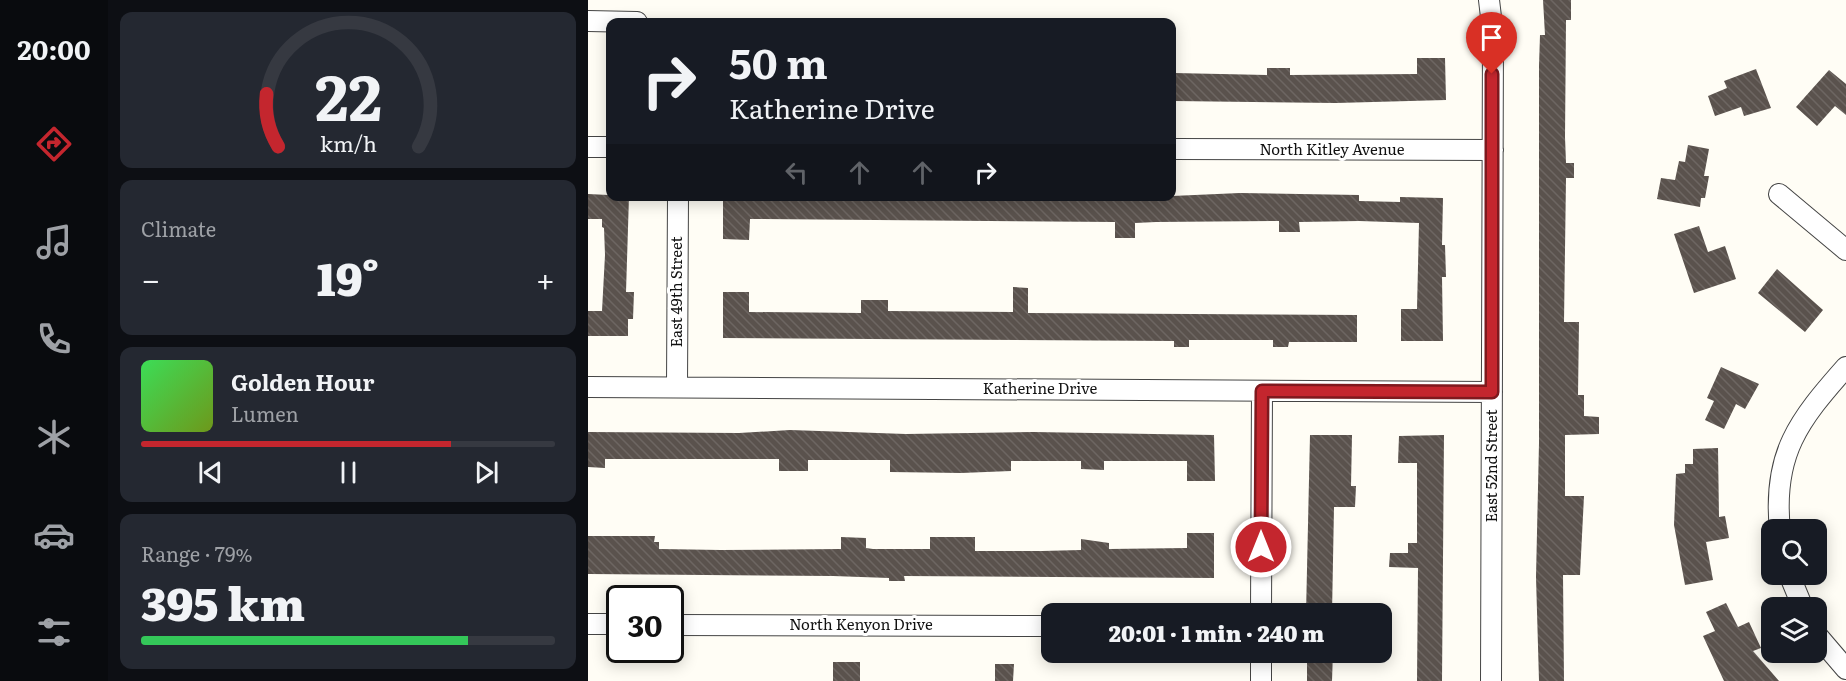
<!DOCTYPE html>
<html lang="en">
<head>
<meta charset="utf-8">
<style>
  body { margin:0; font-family:Literata,serif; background:#242831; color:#f1f3f6; height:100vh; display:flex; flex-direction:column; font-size:22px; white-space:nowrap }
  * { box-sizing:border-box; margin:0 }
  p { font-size:20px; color:#9ea1a6 }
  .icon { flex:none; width:33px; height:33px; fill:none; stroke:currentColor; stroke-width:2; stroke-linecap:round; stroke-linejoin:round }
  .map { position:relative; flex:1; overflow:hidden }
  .details { display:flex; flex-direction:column; gap:12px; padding:12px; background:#0d0f14; width:480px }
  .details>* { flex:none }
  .hud { position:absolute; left:18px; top:18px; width:570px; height:183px; border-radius:12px; box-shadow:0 3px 15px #0003; background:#171b24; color:#f1f3f6; overflow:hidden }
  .tools { position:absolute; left:1173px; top:519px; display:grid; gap:12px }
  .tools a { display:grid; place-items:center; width:66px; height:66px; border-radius:12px; background:#171b24; box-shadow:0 3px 15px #0003; font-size:30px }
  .speed { position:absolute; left:18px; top:585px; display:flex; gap:12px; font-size:30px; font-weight:700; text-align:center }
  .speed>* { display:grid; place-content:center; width:78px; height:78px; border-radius:50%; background:#171b24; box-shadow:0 3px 15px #0003; line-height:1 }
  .speed .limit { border:3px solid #111; border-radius:9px; background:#fff; color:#111 }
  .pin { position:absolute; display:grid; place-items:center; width:51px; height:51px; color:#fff; margin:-62px -26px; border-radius:50% 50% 50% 0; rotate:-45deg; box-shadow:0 0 6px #0007 }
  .pin .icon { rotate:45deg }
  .me { position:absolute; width:66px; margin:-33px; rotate:0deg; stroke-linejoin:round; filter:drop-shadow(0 0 4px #0008) }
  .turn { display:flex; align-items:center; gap:21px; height:126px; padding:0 24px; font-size:27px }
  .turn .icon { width:78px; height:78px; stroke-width:2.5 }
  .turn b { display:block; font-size:42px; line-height:51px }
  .lanes { display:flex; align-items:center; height:57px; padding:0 24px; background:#0003; justify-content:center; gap:30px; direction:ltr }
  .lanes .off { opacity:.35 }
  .big { font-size:45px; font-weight:800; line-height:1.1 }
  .details .card { flex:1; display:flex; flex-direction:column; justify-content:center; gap:9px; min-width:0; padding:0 21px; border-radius:12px; background:#242831 }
  .details .dial { align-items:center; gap:0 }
  .dial svg { height:156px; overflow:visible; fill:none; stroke:#363941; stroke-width:7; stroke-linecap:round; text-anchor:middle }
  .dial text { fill:#f1f3f6; stroke:none }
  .song { display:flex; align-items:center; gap:18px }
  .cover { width:72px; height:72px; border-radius:9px; background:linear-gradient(135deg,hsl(130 70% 55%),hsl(80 70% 35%)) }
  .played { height:6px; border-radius:3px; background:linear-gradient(90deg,#c4262e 75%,#363941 75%) }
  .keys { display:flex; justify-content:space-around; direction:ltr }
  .heat { display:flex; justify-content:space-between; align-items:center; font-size:33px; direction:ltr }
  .charge { height:9px; border-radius:4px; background:linear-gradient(90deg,#34c759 79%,#363941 0) }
  .trip { position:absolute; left:453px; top:603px; width:351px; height:60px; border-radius:12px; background:#171b24; box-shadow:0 3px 15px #0003; font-weight:800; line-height:60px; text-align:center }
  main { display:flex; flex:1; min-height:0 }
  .tab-bar { display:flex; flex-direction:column; width:108px; justify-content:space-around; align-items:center; background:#090b0e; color:#9ea1a6 }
  .tab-bar .icon { width:42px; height:42px }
  .tab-bar .current { color:#c4262e }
  .tab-bar b { font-size:27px; color:#f1f3f6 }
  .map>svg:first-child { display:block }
  .building { fill:url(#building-back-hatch) }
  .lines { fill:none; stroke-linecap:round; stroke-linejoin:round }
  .minor-casing { stroke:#444; stroke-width:22 }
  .minor { stroke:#fff; stroke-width:20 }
  .route-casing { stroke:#7f191e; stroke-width:15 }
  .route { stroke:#c4262e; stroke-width:10 }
  .labels { text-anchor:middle; stroke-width:6; stroke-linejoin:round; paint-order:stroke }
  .street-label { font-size:15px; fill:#111; stroke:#fff }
</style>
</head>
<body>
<main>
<nav class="tab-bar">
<b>20:00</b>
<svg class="icon current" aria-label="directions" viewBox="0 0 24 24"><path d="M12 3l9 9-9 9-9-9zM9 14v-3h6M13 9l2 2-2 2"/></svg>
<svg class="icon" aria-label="music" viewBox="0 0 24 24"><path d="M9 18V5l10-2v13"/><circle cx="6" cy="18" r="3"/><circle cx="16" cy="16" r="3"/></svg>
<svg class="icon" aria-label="phone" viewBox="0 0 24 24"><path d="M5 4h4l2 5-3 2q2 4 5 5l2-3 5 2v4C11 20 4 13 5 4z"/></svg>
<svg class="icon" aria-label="climate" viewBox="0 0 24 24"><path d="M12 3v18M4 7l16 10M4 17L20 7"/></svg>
<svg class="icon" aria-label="car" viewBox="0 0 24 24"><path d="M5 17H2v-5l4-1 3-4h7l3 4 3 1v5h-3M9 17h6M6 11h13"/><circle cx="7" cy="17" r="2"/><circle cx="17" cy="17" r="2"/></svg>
<svg class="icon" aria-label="filters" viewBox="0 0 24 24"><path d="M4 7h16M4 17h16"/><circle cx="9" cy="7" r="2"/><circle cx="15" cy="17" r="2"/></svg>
</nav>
<section class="details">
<div class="card dial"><svg viewBox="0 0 100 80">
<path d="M14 69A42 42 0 1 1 86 69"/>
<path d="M14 69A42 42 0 0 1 8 42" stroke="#c4262e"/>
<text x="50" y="56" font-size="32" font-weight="700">22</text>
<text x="50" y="72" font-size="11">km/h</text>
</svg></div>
<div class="card"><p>Climate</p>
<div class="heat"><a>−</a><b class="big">19°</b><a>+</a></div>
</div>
<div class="card">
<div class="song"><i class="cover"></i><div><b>Golden Hour</b><p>Lumen</p></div></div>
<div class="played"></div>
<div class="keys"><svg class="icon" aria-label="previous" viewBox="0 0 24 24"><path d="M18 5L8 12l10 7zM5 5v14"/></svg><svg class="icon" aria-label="pause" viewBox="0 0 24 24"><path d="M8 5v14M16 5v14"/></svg><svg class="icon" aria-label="next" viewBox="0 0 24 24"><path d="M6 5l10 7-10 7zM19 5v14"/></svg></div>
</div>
<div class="card"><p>Range · 79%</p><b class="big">395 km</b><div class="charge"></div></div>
</section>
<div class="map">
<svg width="1258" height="681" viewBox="0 0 1258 681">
  <defs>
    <pattern id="building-back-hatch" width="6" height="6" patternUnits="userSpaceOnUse" patternTransform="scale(1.5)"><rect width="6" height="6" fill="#5a524d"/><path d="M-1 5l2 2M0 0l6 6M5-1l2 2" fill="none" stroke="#6d6662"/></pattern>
  </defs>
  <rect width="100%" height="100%" fill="#fffdf5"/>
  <path class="building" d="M955,0H983V20H978L977,137L978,163H986V178H978L976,322H991L990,395H996V416L1011,417V434L977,435V496H996L992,575H975L976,681H951L948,577L951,443V66L952,35H957Z
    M829,58H857L858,100L748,103L586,101V73L679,75V68H702V75L829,74Z
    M1168,69L1183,108L1156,116L1153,107L1127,116L1120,96L1139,88L1136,81Z
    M1241,70L1258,84V115L1247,106L1229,126L1208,107Z
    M1100,145L1121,149L1116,176H1121L1117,198H1113L1112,207L1069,199L1073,178L1087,180L1091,161L1097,162Z
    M652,193L771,195V201L812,202V197L855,198L854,245H857L858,277H854L855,341H813V309H829L831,223L771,221L711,222L712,232H691V221L568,222L547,223V238H527V222L162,219L161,240L135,239V196H584Z
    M0,194L41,196L38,292H46L45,319H40V336H0V311H14L17,255L16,228L14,227V219H0Z
    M1111,226L1120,252L1137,246L1148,279L1106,293L1086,234Z
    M1189,269L1235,310L1217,332L1170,293Z
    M425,287L440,288V313L769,315V342H701L700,347H685V340H601V347H586V341L135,338V292H161V312L273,313V300H300V311L425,312Z
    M1133,367L1171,384L1157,409L1148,404L1136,429L1117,420L1126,401L1119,398Z
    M202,430L318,434L445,432L626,435L627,481H599V461H516V470L493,469V461H423V471L373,473L302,472V460H220V471H191V459H17V468L0,467V432L151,433Z
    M722,435H764L763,486H768L767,507H746L744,614H718Z
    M856,435L854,681H829L830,568L801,567L802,553H820V543H829V463H810L811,436Z
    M1130,448L1131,517L1137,516L1141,538L1118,542L1125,580L1097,585L1086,525L1088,474L1097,473V464H1105V449Z
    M599,533H626V578L316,576L317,581H301V578L245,576L0,574V536H67L66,542H71V549L133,550L253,549V537L278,538V548L285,549H342V537H387V551H454L493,550V539L521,543V549L599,548Z
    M1138,603L1150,627L1161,622L1173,648L1165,651L1191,681H1136L1115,636L1127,631L1118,612Z
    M719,652H745L744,681H719Z
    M245,662H272V681H245Z
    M407,664H426L425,681H407Z"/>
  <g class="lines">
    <defs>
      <path id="minor" d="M901,0L905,34L903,681
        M0,21L49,22
        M0,147H22
        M584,149L905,150
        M1191,194L1258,250
        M0,387L904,392
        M89,387L90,196
        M1192,530C1184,454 1211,420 1258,367
        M1201,574L1215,608
        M673,614L674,391
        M0,624H32
        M82,625L464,626
        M1228,634L1258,669
        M673,681V652"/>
    </defs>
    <use href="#minor" class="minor-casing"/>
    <use href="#minor" class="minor"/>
  </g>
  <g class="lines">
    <defs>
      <path id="route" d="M673,547L674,391L904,392V74"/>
    </defs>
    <use href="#route" class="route-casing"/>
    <use href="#route" class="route"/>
  </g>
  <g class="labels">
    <g class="street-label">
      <text x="744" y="155">North Kitley Avenue</text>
      <text transform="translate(89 292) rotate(-90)" y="5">East 49th Street</text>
      <text x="452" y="394">Katherine Drive</text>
      <text transform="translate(904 466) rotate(-90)" y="5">East 52nd Street</text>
      <text x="273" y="630">North Kenyon Drive</text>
    </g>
  </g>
</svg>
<div class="tools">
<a><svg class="icon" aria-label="search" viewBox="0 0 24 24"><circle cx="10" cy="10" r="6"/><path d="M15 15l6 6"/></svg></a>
<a><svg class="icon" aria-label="layers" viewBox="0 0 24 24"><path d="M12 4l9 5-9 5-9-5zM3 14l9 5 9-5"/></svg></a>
</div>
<div class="speed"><div class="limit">30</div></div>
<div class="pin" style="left:904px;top:74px;background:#d93025"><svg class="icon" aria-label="arrive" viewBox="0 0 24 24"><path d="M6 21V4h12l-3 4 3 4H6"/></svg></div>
<svg class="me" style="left:673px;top:547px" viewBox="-20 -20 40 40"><circle r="17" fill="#c4262e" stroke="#fff" stroke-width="3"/><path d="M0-11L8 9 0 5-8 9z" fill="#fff"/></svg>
<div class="trip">20:01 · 1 min · 240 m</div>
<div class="hud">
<div class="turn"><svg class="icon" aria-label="right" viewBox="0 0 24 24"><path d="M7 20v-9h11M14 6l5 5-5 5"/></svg><div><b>50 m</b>Katherine Drive</div></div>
<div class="lanes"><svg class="icon off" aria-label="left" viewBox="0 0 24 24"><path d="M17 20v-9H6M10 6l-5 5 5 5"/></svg><svg class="icon off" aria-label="ahead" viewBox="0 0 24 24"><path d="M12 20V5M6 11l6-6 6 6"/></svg><svg class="icon off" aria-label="ahead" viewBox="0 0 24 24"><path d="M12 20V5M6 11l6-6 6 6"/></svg><svg class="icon" aria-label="right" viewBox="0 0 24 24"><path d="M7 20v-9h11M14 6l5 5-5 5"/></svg></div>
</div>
</div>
</main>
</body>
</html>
